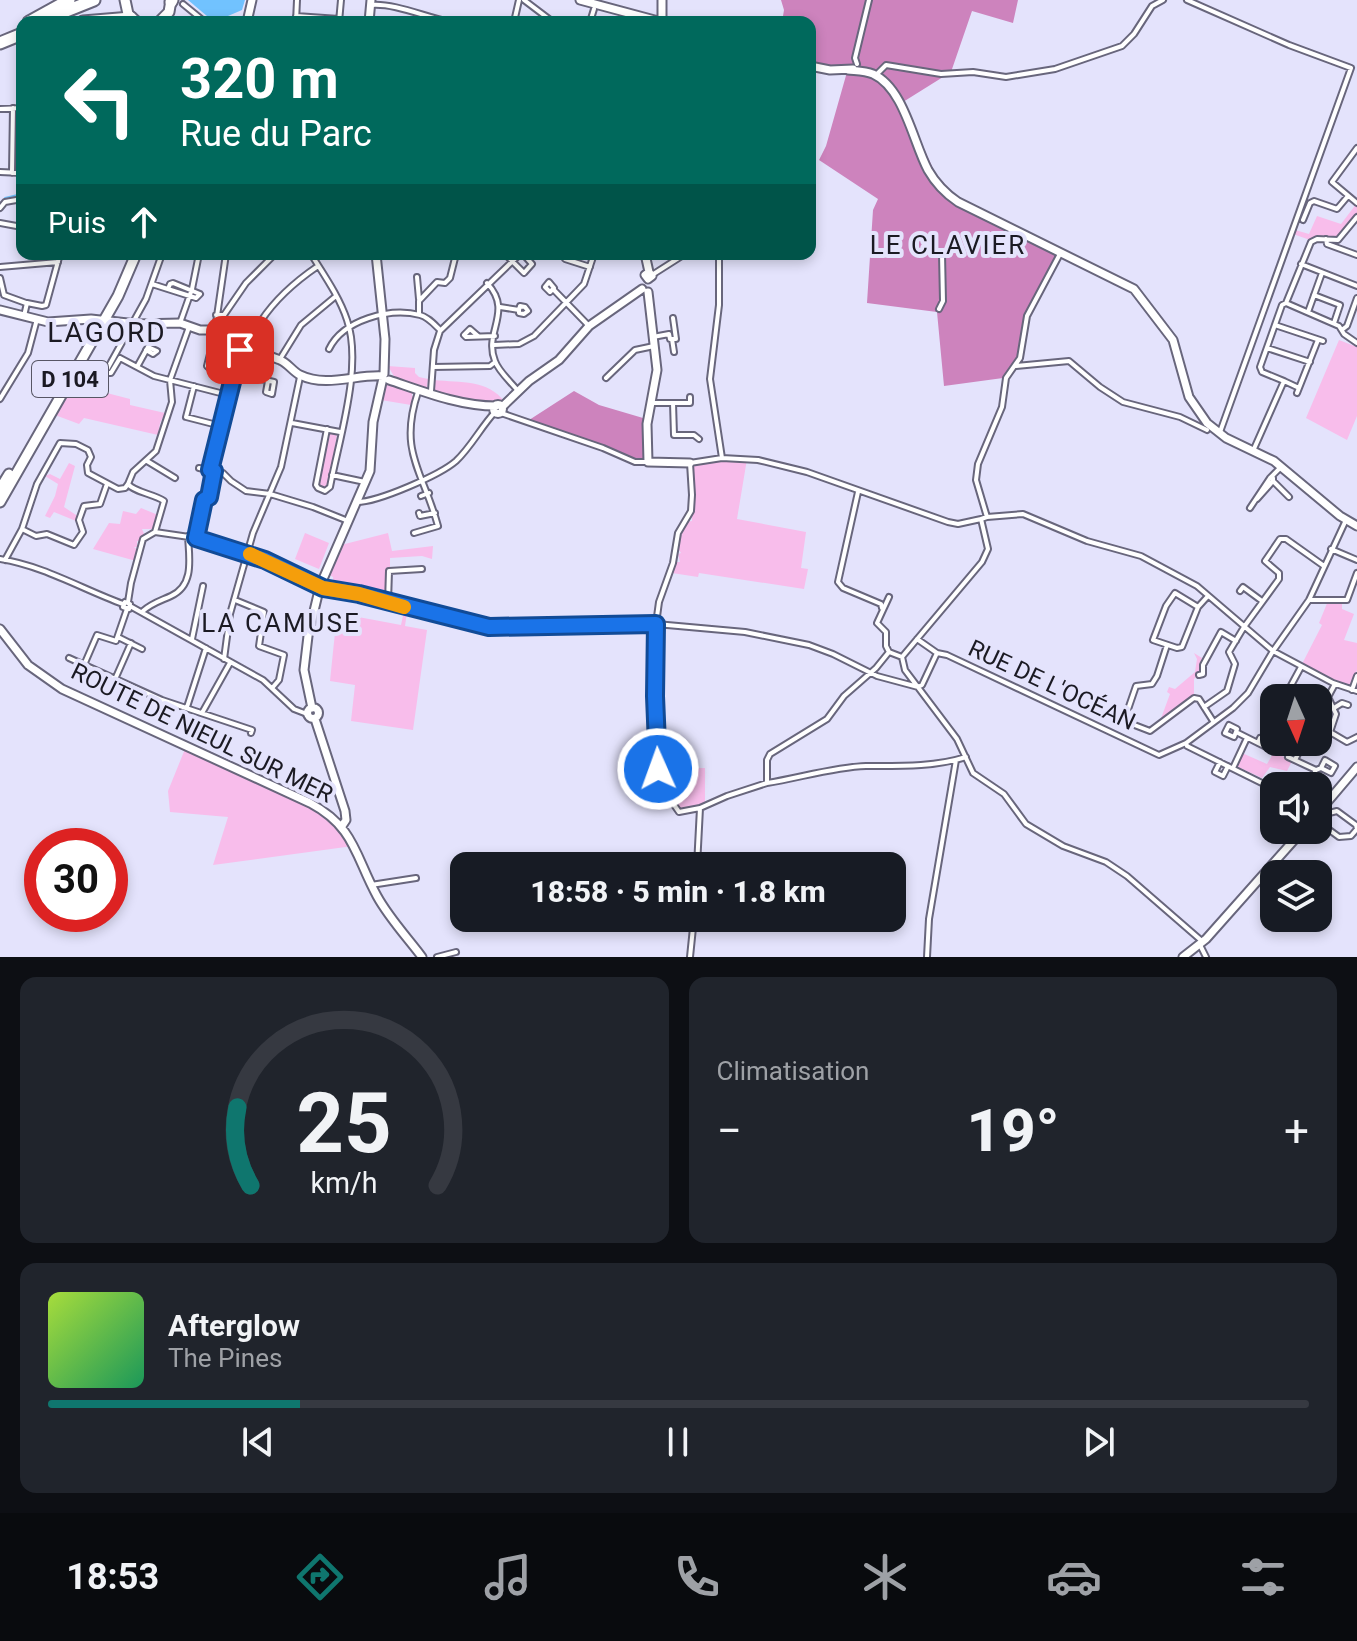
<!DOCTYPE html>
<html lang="fr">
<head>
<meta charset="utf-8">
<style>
  body { margin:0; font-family:Roboto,sans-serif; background:#20242c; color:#f1f3f6; height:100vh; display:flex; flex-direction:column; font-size:30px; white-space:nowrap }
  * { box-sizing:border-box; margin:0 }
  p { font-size:26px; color:#9ea1a6 }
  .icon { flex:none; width:44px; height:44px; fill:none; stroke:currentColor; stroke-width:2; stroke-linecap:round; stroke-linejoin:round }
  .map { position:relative; height:957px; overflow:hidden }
  .drawer { display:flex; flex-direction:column; gap:20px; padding:20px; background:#0d0f14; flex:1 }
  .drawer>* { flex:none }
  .banner { position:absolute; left:16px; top:16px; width:800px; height:244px; border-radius:16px; box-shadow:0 4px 12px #0003; background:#00695c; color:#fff; overflow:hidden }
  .needle { width:52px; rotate:177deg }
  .controls { position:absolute; left:1260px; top:684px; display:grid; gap:16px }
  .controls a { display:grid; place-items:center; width:72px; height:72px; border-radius:16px; background:#171b24; box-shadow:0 4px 12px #0003; font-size:40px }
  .speed { position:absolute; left:24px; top:828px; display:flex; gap:16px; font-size:40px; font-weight:700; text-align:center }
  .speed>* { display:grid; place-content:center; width:104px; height:104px; border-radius:50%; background:#171b24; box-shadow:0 4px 12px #0003; line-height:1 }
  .speed .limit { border:12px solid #d22; background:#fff; color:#111 }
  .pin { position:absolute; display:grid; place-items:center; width:68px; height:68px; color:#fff; margin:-34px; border-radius:16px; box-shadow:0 4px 12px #0006 }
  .me { position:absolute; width:88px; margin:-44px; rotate:358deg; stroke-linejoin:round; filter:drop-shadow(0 0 6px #0008) }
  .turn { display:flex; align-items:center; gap:28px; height:168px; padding:0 32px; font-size:36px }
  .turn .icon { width:104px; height:104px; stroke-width:2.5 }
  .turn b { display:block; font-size:56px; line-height:68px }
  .then { display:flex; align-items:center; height:76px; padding:0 32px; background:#0003; gap:16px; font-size:30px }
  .big { font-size:60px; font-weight:800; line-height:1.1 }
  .drawer .card { flex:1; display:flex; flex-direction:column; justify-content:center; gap:12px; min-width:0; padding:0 28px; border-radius:16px; background:#20242c }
  .drawer .dial { align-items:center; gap:0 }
  .dial svg { height:208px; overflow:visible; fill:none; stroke:#363941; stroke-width:7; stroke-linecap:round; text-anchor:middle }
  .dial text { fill:#f1f3f6; stroke:none }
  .song { display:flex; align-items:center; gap:24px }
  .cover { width:96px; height:96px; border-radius:12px; background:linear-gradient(135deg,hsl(80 70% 55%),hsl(150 70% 35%)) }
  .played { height:8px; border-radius:4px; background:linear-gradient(90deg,#0f766e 20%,#363941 20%) }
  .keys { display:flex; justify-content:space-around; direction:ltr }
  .heat { display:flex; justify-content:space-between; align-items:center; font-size:44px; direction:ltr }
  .drawer .tiles { flex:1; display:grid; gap:20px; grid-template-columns:1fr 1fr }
  .card:last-child { grid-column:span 2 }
  .trip { position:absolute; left:450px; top:852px; width:456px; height:80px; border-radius:16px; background:#171b24; box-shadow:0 4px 12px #0003; font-weight:800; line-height:80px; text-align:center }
  .tab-bar { display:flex; height:128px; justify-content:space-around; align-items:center; background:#090b0e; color:#9ea1a6 }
  .tab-bar .icon { width:56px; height:56px }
  .tab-bar .active { color:#0f766e }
  .tab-bar b { font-size:36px; color:#f1f3f6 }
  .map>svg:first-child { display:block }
  .green { fill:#f8bdeb }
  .forest { fill:#cd83bd }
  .water { fill:#71c2fe }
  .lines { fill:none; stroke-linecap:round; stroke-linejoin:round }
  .stream { stroke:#71c2fe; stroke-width:2 }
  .street-casing { stroke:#68667c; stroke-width:8 }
  .secondary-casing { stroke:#68667c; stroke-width:11 }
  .primary-casing { stroke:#68667c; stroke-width:13 }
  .highway-casing { stroke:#68667c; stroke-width:15 }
  .street { stroke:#fff; stroke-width:4 }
  .secondary { stroke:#fff; stroke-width:7 }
  .primary { stroke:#fff; stroke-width:9 }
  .highway { stroke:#fff; stroke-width:11 }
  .route-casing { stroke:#114b97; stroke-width:20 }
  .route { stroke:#1a73e8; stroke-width:14 }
  .slow { stroke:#f59e0b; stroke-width:14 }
  .labels { text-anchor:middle; stroke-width:8; stroke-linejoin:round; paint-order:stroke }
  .shield { fill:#e4e3fc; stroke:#575664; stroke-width:2 }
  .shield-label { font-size:22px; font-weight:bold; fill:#1b1a23 }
  .street-label { font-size:24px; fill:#1b1a23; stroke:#e4e3fc }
  .neighbourhood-label { font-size:26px; letter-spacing:2px; fill:#1b1a23; stroke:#e4e3fc }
  .quarter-label { font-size:28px; letter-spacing:2px; fill:#1b1a23; stroke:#e4e3fc }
</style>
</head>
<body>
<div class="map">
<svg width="1357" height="957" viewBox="0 0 1357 957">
  <rect width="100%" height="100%" fill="#e4e3fc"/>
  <path class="green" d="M1357,203V214L1338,239L1314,237L1310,240L1293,234L1295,230L1309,234L1317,216L1341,224Z
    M1339,340L1357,347V416L1347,440L1306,418Z
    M388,366L415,368V373L419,377L428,379L427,387L413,386L395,378Z
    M434,380C462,383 487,379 505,402L475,403L435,393Z
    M389,381L412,390V396H415L411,405L381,400L385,383Z
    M72,384L130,399V405L165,413L160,423L158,435L84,418L79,424L55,415Z
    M328,432L337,434L328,489H320L317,485Z
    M723,459H747L737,519L806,532L801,568L808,569L804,589L699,573L698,577L672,573L677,562H680L678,554L681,553L677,547L686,522L692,521L691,464Z
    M69,463L75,466L64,507L79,517L76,521L54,512L50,518L45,516L55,496L58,484L45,476L50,474L60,479Z
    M141,508L158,515L152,529H142L145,536L141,542L137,541V547H134L138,550L136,561L93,549L109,523L120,524L123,511L136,514Z
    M305,533L329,543L319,569L295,559Z
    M388,533L392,551L433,546L432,559L422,556L390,558V567L387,568L386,600L339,588L340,581L333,580V577L328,574L341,545Z
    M1328,601L1342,602V609L1354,614L1344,640L1357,643V670L1351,688L1329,679L1302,664L1322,625L1319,623Z
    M404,611L407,612L405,626L427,630L413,730L351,721L355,685L330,681L337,613L401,625Z
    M1194,653L1202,658L1199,666L1202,671L1194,679V694L1160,721L1170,694L1167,692L1169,687L1175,689L1195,672L1197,659Z
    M185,749L321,813L333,822L353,846L213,865L228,817L170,812L168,791Z
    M1274,752L1292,761L1287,771L1270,767L1262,778L1236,766L1242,753L1267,764Z
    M705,768V804L683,810L677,808L659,769Z"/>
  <path class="forest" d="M781,0H1018L1013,23L972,11L951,72L903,102L935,173L959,200L1062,250C1052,269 1039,288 1031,307C1021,331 1027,362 1003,378L944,386L937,312L867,303L873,210L878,199L819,160L826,146L847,72L810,67V22H782L784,10Z
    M574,391L599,405L643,418L648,462H635L603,448L526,422Z"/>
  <path class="water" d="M188,0H245L242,10L214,22Z"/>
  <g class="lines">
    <path class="stream" d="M5,198L22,194"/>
    <defs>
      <path id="street" d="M524,0L553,22
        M1187,0L1289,45L1351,68L1220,432
        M183,4L205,22
        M371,5C395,3 425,17 450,22
        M296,16L339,19
        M296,22L297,0
        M339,22L341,0
        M514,22L519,0
        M590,22L594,9
        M857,64L855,58L869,0
        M877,74L886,65L941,74L973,72L1006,77L1055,69L1122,46L1134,34L1152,6L1163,0
        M0,109L22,108
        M1357,148L1332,182L1357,203
        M0,172L22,173
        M12,173L13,108
        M0,208L5,202L22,199
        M1303,220L1310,203L1314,201L1337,209L1348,196
        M0,223L22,227
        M1326,239L1327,244L1357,255
        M311,254C324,275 339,296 347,320C363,366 339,439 330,487L325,491L318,488L316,485L327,429
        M470,254H475
        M505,254L524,273L532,264L523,254
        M566,254L565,259L590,267
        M719,254V305L710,379L722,458
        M1301,264L1357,286
        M0,267L58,262
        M652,275L685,254
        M417,277L419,299
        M0,278L4,295L26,303
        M487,283C514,312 483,332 495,361C499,372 511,382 518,391
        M152,284L196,298L200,294L173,283L170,284L168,289
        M553,289L550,292L545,287L549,282L554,288L553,289L589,326
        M1314,295L1340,305L1334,323
        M1286,303L1311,242L1317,239L1338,240L1357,217
        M1286,303L1339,326L1344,334L1357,343
        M500,307L519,310V313L524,314L528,311L525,307L520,306L519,310
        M939,309L943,301L942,254
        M1308,312L1322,273
        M419,314V301L437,282L445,283L450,278L456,254
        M216,315H224L246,283L275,254
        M24,316L27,303L42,306L46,305L60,254
        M180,323L192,289L199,254
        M1275,325L1323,341
        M1343,329L1347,326L1357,298
        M215,330L226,254
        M478,336L470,329L464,335L466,337L495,336
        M653,337L669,334L670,339H676L673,318
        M672,339L674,352
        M494,345L519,344L534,336L584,284L594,254
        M1267,348L1310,362
        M329,349C343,320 390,307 420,315C428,317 434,324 440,330
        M120,358L111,373H105L146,299L162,254
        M120,358L154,376L228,395
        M280,359L301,325L336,296
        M1016,366L1069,361L1100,387L1123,402L1180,417L1207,430
        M137,367L148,347L157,351L153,354L146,350
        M433,367L490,366L495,362
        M211,368L214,356L210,354L207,366L208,367L274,382L272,394L266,392L268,381
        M606,378L635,350L654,346
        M1284,381L1299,388
        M194,386L186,417L221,426
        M431,391L434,350L440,331L520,254
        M1297,393L1318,340
        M0,399L28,353L37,319
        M653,403H673L674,435H694L699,439
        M673,403H690V397
        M501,413L603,448L635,462H648
        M292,423L340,432
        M1253,451L1284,381L1262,372L1260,367L1282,305L1286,303
        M147,461L175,478
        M199,468L223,473L231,481L246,491L270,494L313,507L348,521
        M210,470L242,347C251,340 254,331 261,321C276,298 296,281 318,266
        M332,475L365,482
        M1273,481L1289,497
        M858,492L838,582L843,588L881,604L882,608
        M421,496L429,493
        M206,499L209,497L214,471
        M1257,499L1273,481V478
        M357,502C378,502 440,475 456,461C471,447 481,427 495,412
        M1250,508L1270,478L1281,467
        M419,513L420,516L435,513
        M987,517L1023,514L1087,541L1141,556L1197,586L1273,651L1333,683L1357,691
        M22,529L36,536L47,534L74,545L83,532L79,520L84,506L100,504L107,484
        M155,532L196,538L249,554L323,588L359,594L489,627L656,624L745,632L809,645L833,654L877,676L918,687L922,685L937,653L947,655L1159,755L1186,743L1233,708L1248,693L1273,651L1309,600L1346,520
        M155,532L164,501C154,494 134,492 128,484L133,472L156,451L172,402L170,380L189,327
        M414,533L438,526C423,471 398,452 418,392
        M196,538L208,483L212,481
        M1331,549L1357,560
        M0,559C44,566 82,589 123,604
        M5,560L22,529L37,484L60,443L76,444L88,450L91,457L87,465L88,473L118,489L125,488L128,484
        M1240,591L1243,587L1262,601
        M889,597L877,623L886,632V646L889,652
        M235,600L264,612L259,646L284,655L279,680L273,687
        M1310,600H1347L1357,573
        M125,602L130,604L129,609L123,607Z
        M128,602L131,583L143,539L155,532
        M388,602L389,571L422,569
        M130,606L263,680L294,709L307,714
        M1198,607L1175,593L1166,606L1153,640L1177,648L1182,647L1198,607L1208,596
        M143,611C152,603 160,601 171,596C195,585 189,557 188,536
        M118,637L142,649
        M192,639L203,586
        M917,639L937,653
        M1167,645L1157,676L1152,684L1136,686L1124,721L1150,731L1194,698L1199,699L1213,721
        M902,657L905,670L957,739L973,773L1004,794L1026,824L1063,846L1106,862L1127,876L1203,942
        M69,658L162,700L252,730L251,733
        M224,659L230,614L253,533L281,467L300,377
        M84,665L97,635L116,641L127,609
        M1199,675L1203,674V665L1221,632L1236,641
        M116,677L131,643
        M1335,684L1328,697L1336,714L1330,732L1347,742L1357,737
        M1352,690L1357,676
        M1280,698L1288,691L1301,667
        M187,707L206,648
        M1204,707L1227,691L1235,664L1229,652L1244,627L1279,579V573L1265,561L1280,539H1286L1324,566
        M1274,707V710
        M1334,708L1342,703L1348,705
        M202,713L230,663
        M1236,732L1234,737L1225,733L1229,725L1237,729L1236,732L1270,749L1272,744L1260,738L1258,743
        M1186,743L1187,746L1274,789
        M1295,760L1300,750L1293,746L1288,757L1316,770L1308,786
        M1220,762L1215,772L1223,776L1228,766
        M1233,768L1247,738
        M1316,770L1321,768L1325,760L1335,766L1331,773L1321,768
        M767,783C799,778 834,767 866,766C899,766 935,767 966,757
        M1274,796V800
        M700,808L679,812L670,799L658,769L655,696L656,624L659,602L673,563L678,533L691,511L692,495L690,463L722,458L758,460L807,472L948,522L958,524L981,519
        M1318,816L1323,820L1324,826L1339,837L1351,836L1357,829L1356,825L1337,811L1329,813L1323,820
        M697,866L700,808L727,796L767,783V760L770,754L827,719L844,696L876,668L889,652L902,657L982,562L988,549L981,519L987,517L976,480L978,464L1002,407L1006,378L1020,358L1027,316L1061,252
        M371,885L416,878
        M1200,945L1206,957
        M437,957L456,952
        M690,957L694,918
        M927,957L929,919L956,760"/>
      <path id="secondary" d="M580,0L662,22
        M247,22L252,0
        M369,22L371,0
        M662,22V0
        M810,66L830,70L853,69
        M848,70C857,71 865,71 873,74C904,88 913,142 928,170C936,184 946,194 958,202L1134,289L1173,340L1189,397L1207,423L1226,438L1274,461L1340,516L1357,526
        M376,254L385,339L384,374
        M645,254L649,272
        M649,272L652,276L648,279L645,275Z
        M648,292L657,370L647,424L648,462L690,463
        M0,310L48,322L91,319L137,324L180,323L200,330H236L245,334C252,350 264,354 280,360C288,363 292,371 300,375C327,388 356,374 383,376
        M389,380C422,391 459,406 496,406
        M493.5 409a4.5 4.5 0 1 1 9 0a4.5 4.5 0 1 1-9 0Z
        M502,407L529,381L559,360L589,326L642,289
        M0,629L28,665L62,689L310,803C355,827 355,856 377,896C389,918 407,937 422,957
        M307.5 713a5.5 5.5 0 1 1 11 0a5.5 5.5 0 1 1-11 0Z
        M312,708L304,670L308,636L320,586L370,471L373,422L383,378
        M315,719L345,811L346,820L342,826
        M1318,813L1357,767
        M1183,957L1206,939L1303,830"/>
      <path id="primary" d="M125,0L128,14L137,22
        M159,22L169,12L171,0
        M0,489L9,474
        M0,502L118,296L136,254"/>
      <path id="highway" d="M171,2L172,0
        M29,22L69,0
        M39,22L94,0
        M83,22L131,18
        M0,43L22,34"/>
    </defs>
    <use href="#street" class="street-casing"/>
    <use href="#secondary" class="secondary-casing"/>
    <use href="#primary" class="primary-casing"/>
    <use href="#highway" class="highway-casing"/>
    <use href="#street" class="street"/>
    <use href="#secondary" class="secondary"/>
    <use href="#primary" class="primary"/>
    <use href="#highway" class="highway"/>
  </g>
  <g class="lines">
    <defs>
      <path id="route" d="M240,350L210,470L214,471L209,497L204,500L196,538L265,560L323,588L359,594L489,627L656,624L655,696L658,769"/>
    </defs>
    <use href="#route" class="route-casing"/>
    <use href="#route" class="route"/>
    <path class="slow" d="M250,554L323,588L359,594L404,607"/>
  </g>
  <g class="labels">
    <rect class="shield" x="32" y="361" width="76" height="36" rx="6"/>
    <g class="shield-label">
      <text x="70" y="387">D 104</text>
    </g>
    <g class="street-label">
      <text transform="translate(1052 685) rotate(25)" y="8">RUE DE L'OCÉAN</text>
      <text transform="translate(202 733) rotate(26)" y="8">ROUTE DE NIEUL SUR MER</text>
    </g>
    <g class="neighbourhood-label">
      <text x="948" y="254">LE CLAVIER</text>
      <text x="281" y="632">LA CAMUSE</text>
    </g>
    <g class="quarter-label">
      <text x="107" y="342">LAGORD</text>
    </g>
  </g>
</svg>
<div class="controls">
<a><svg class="needle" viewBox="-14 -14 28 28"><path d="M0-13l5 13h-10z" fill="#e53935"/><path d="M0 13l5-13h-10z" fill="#9ea1a6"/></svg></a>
<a><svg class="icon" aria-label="sound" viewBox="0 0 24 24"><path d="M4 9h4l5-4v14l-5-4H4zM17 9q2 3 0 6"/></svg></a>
<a><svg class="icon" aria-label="layers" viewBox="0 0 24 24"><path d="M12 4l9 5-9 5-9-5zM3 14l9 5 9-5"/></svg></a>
</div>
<div class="speed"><div class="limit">30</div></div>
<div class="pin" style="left:240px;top:350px;background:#d93025"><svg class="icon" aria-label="arrive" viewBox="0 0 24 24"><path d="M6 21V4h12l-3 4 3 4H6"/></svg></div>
<svg class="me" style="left:658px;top:769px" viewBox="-20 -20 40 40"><circle r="17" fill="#1a73e8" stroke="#fff" stroke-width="3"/><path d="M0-11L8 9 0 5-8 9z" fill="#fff"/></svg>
<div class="trip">18:58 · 5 min · 1.8 km</div>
<div class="banner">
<div class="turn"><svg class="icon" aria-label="left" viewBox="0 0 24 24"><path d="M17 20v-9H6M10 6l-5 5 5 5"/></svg><div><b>320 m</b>Rue du Parc</div></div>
<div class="then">Puis<svg class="icon" aria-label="ahead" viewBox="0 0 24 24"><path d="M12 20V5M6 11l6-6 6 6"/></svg></div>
</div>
</div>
<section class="drawer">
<div class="tiles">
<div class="card dial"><svg viewBox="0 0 100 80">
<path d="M14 69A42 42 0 1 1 86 69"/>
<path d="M14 69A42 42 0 0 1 9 39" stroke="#0f766e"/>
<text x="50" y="56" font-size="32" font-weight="700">25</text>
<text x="50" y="72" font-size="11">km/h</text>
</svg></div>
<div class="card"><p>Climatisation</p>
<div class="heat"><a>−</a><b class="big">19°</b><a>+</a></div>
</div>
<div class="card">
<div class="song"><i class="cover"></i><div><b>Afterglow</b><p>The Pines</p></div></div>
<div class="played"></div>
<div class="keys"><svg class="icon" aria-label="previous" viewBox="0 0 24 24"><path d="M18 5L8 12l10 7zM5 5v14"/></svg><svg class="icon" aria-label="pause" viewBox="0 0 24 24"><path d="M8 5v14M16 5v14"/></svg><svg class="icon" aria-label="next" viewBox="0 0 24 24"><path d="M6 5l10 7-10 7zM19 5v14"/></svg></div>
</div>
</div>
</section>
<nav class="tab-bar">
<b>18:53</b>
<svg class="icon active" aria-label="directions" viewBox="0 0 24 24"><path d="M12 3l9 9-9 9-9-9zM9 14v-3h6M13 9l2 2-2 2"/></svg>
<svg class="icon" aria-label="music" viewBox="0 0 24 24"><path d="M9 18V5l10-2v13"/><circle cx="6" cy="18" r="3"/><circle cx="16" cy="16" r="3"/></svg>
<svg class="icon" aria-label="phone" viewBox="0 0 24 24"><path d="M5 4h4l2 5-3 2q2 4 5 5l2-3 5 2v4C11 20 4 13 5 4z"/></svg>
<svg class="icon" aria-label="climate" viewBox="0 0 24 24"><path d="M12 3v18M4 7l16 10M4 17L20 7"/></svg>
<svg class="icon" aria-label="car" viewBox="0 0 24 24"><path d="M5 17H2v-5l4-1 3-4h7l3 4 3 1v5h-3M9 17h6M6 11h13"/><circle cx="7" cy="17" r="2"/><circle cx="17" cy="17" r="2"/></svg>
<svg class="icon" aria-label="filters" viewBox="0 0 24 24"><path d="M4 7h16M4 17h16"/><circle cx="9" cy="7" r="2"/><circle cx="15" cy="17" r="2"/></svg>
</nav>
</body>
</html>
